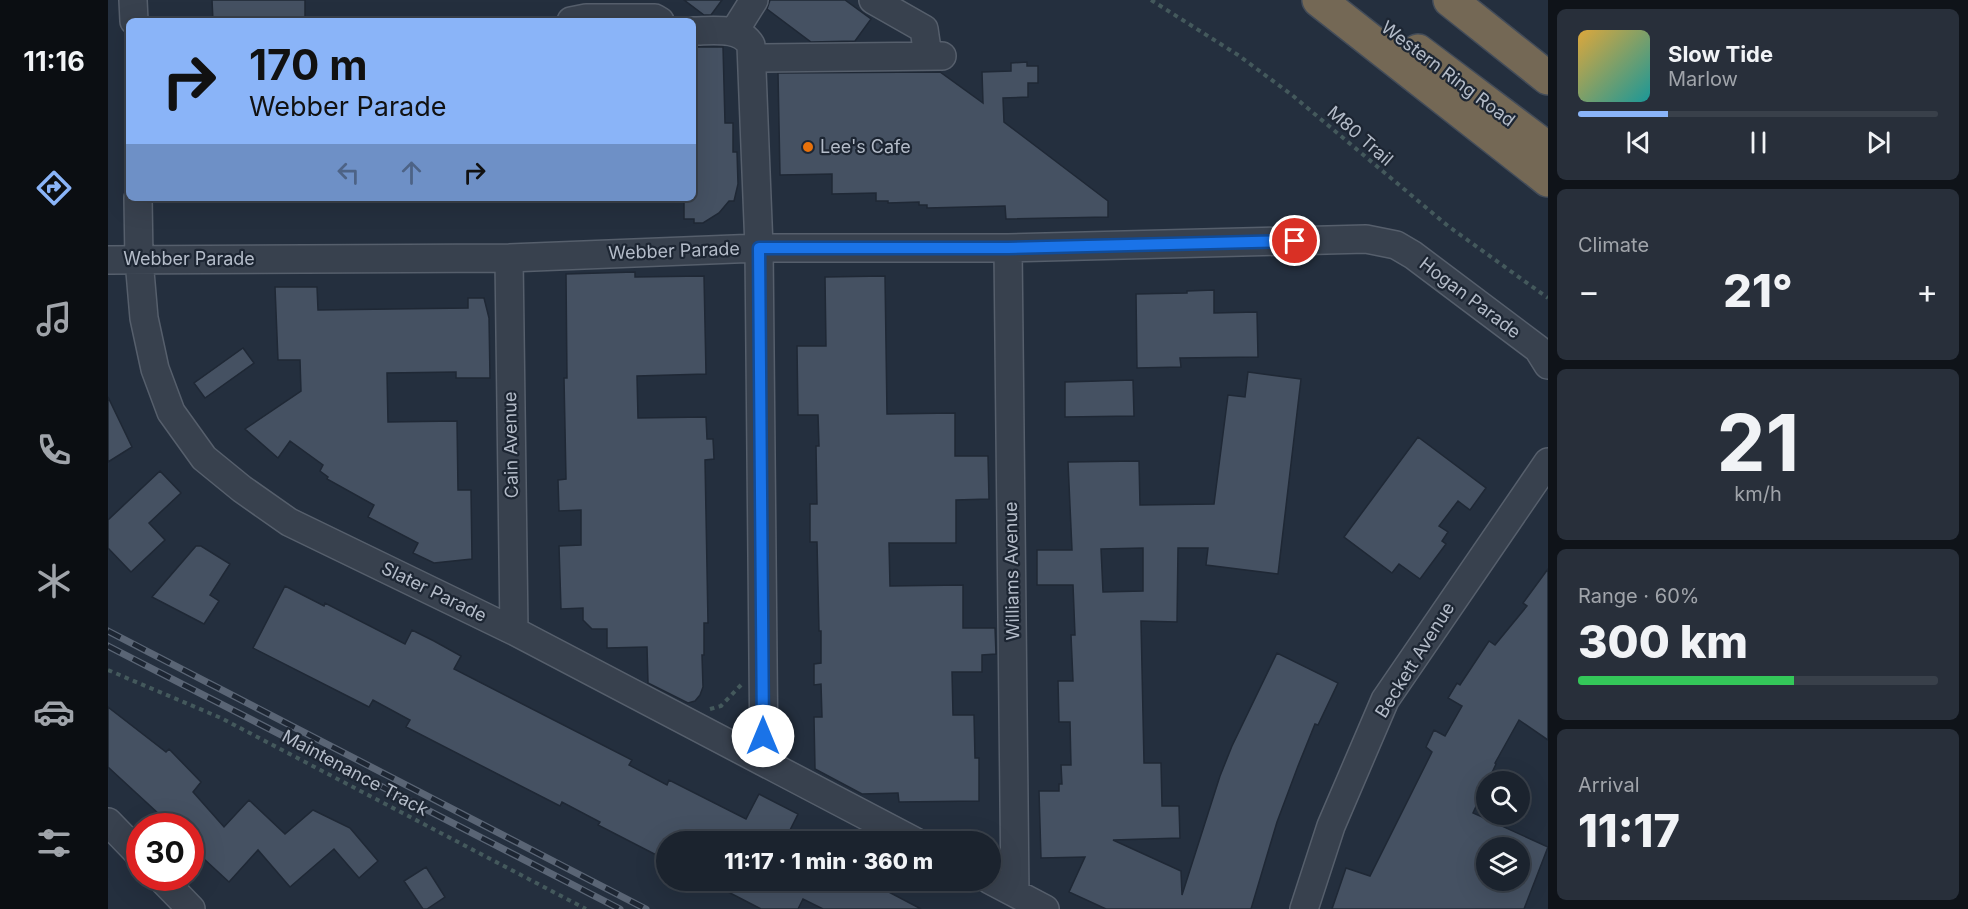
<!DOCTYPE html>
<html lang="en">
<head>
<meta charset="utf-8">
<style>
  body { margin:0; font-family:Inter,sans-serif; background:#282f3a; color:#f1f3f6; height:100vh; display:flex; flex-direction:column; font-size:22px; white-space:nowrap }
  * { box-sizing:border-box; margin:0 }
  p { font-size:20px; color:#a0a4aa }
  .icon { flex:none; width:33px; height:33px; fill:none; stroke:currentColor; stroke-width:2; stroke-linecap:round; stroke-linejoin:round }
  .map { position:relative; flex:1; overflow:hidden }
  .sheet { display:flex; flex-direction:column; gap:9px; padding:9px; background:#0f1319; width:420px }
  .sheet>* { flex:none }
  .hud { position:absolute; left:18px; top:18px; width:570px; height:183px; border-radius:9px; box-shadow:0 6px 24px #0002,0 0 0 2px #39404a; background:#8ab4f8; color:#111; overflow:hidden }
  .tools { position:absolute; left:1368px; top:771px; display:grid; gap:12px }
  .tools a { display:grid; place-items:center; width:54px; height:54px; border-radius:50%; background:#1b232e; box-shadow:0 6px 24px #0002,0 0 0 2px #39404a; font-size:30px }
  .speed { position:absolute; left:18px; top:813px; display:flex; gap:12px; font-size:30px; font-weight:700; text-align:center }
  .speed>* { display:grid; place-content:center; width:78px; height:78px; border-radius:50%; background:#1b232e; box-shadow:0 6px 24px #0002,0 0 0 2px #39404a; line-height:1 }
  .speed .limit { border:9px solid #d22; background:#fff; color:#111 }
  .pin { position:absolute; display:grid; place-items:center; width:51px; height:51px; color:#fff; margin:-26px; border:3px solid #fff; border-radius:50%; box-shadow:0 2px 6px #0007 }
  .me { position:absolute; width:66px; margin:-33px; rotate:0deg; stroke-linejoin:round; filter:drop-shadow(0 0 4px #0008) }
  .turn { display:flex; align-items:center; gap:21px; height:126px; padding:0 24px; font-size:27px }
  .turn .icon { width:78px; height:78px; stroke-width:2.5 }
  .turn b { display:block; font-size:42px; line-height:51px }
  .lanes { display:flex; align-items:center; height:57px; padding:0 24px; background:#0003; justify-content:center; gap:30px; direction:ltr }
  .lanes .off { opacity:.35 }
  .big { font-size:45px; font-weight:800; line-height:1.1 }
  .sheet .card { flex:1; display:flex; flex-direction:column; justify-content:center; gap:9px; min-width:0; padding:0 21px; border-radius:9px; background:#282f3a }
  .sheet .dial { align-items:center; gap:0 }
  .dial b { font-size:78px; line-height:1 }
  .song { display:flex; align-items:center; gap:18px }
  .cover { width:72px; height:72px; border-radius:9px; background:linear-gradient(135deg,hsl(40 70% 55%),hsl(180 70% 35%)) }
  .played { height:6px; border-radius:3px; background:linear-gradient(90deg,#8ab4f8 25%,#39404a 25%) }
  .keys { display:flex; justify-content:space-around; direction:ltr }
  .heat { display:flex; justify-content:space-between; align-items:center; font-size:33px; direction:ltr }
  .charge { height:9px; border-radius:4px; background:linear-gradient(90deg,#34c759 60%,#39404a 0) }
  .trip { position:absolute; left:548px; top:831px; width:345px; height:60px; border-radius:30px; background:#1b232e; box-shadow:0 6px 24px #0002,0 0 0 2px #39404a; font-weight:800; line-height:60px; text-align:center }
  main { display:flex; flex:1; min-height:0 }
  .tabs { display:flex; flex-direction:column; width:108px; justify-content:space-around; align-items:center; background:#0b0e12; color:#a0a4aa }
  .tabs .icon { width:42px; height:42px }
  .tabs .selected { color:#8ab4f8 }
  .tabs b { font-size:27px; color:#f1f3f6 }
  .map>svg:first-child { display:block }
  .building { fill:#455162; stroke:#1f2835; stroke-width:1.5; fill-rule:evenodd }
  .lines { fill:none; stroke-linecap:round; stroke-linejoin:round }
  .minor-casing { stroke:#565f6c; stroke-width:30 }
  .highway-casing { stroke:#434c59; stroke-width:36 }
  .path { stroke:#44595c; stroke-width:4; stroke-dasharray:4.5 4.5; stroke-linecap:butt }
  .minor { stroke:#38414e; stroke-width:27 }
  .highway { stroke:#746855; stroke-width:33 }
  .rail-casing { stroke:#5a6575; stroke-width:7 }
  .rail { stroke:#1d2633; stroke-width:4.5; stroke-dasharray:14; stroke-linecap:butt }
  .route-casing { stroke:#114b97; stroke-width:15 }
  .route { stroke:#1a73e8; stroke-width:10 }
  .food-dot { fill:#e8710a; stroke:#1d2633; stroke-width:2 }
  .labels { text-anchor:middle; stroke-width:4.5; stroke-linejoin:round; paint-order:stroke }
  .street-label { font-size:18px; fill:#b4bcc9; stroke:#1d2633 }
  .poi-label { font-size:18px; fill:#b4bcc9; stroke:#1d2633; text-anchor:start }
</style>
</head>
<body>
<main>
<nav class="tabs">
<b>11:16</b>
<svg class="icon selected" aria-label="directions" viewBox="0 0 24 24"><path d="M12 3l9 9-9 9-9-9zM9 14v-3h6M13 9l2 2-2 2"/></svg>
<svg class="icon" aria-label="music" viewBox="0 0 24 24"><path d="M9 18V5l10-2v13"/><circle cx="6" cy="18" r="3"/><circle cx="16" cy="16" r="3"/></svg>
<svg class="icon" aria-label="phone" viewBox="0 0 24 24"><path d="M5 4h4l2 5-3 2q2 4 5 5l2-3 5 2v4C11 20 4 13 5 4z"/></svg>
<svg class="icon" aria-label="climate" viewBox="0 0 24 24"><path d="M12 3v18M4 7l16 10M4 17L20 7"/></svg>
<svg class="icon" aria-label="car" viewBox="0 0 24 24"><path d="M5 17H2v-5l4-1 3-4h7l3 4 3 1v5h-3M9 17h6M6 11h13"/><circle cx="7" cy="17" r="2"/><circle cx="17" cy="17" r="2"/></svg>
<svg class="icon" aria-label="filters" viewBox="0 0 24 24"><path d="M4 7h16M4 17h16"/><circle cx="9" cy="7" r="2"/><circle cx="15" cy="17" r="2"/></svg>
</nav>
<div class="map">
<svg width="1440" height="909" viewBox="0 0 1440 909">
  <rect width="100%" height="100%" fill="#242f3e"/>
  <path class="building" d="M104,0H197V21H105Z
    M576,0H614L603,15H596Z
    M662,0H737L763,19L747,41L703,42L659,9Z
    M585,47H615L617,123H625V152H629L630,184L626,201H621L611,213L595,223H586V219H576V198H585Z
    M919,62V66H930V83H920V97L895,98L896,122L1000,201V217L898,219L897,206L819,208V205H811V202L780,203V201H768V193L724,194V174L672,175L670,73L832,72L875,103L874,72L903,71V63Z
    M527,272V277L596,276L598,374L529,376L530,418L598,417L599,439H605L606,459L597,460L600,623H596V655H594L595,687L592,695L587,701L580,703L540,683L539,647L499,648V629H484L475,620V608L453,609L451,546L473,545V510L451,511L450,480L458,479L456,378H459L458,274Z
    M777,276L779,414L847,413V456H880L881,499L848,500V543H781L782,586L855,585V628H887L888,654L874,655V672H844L845,715H866L867,758H871V801L791,802L790,793L754,794L707,769L706,717H714L713,684L706,685V664L713,663V631H711L709,542H702V504H709L708,446H711L710,415H690L689,346H718L717,277Z
    M167,287H209L210,310L360,308V298H376L381,318L382,378H348V372L279,373L280,422L349,421L350,490H363L364,559L326,563L305,553L310,543L260,517L266,505L219,479L220,477L212,471L215,465L182,441L170,458L137,429L193,391L192,360H170Z
    M1106,290V313L1149,312L1150,357L1072,358L1073,367L1029,368L1028,294L1079,293V291Z
    M135,348L146,363L97,398L86,383Z
    M1140,372L1193,379L1170,574L1098,565L1100,548H1070L1069,622L1033,621L1036,763H1053L1054,806H1071L1072,838L1005,840L1073,871L1074,895L1112,776L1124,746L1169,653L1230,683L1210,725L1207,724L1190,766L1169,822L1143,909H998L961,892L977,857L933,858L931,791H951V784H954L953,765H963L962,722H951L950,681H965L963,635H967L965,585H929V550H964L960,462L1031,461L1032,505L1106,504L1120,395L1137,397ZM1035,548V591L995,592L993,549Z
    M1025,380L1026,416L957,417V382Z
    M0,397L24,447L0,462Z
    M1310,437L1378,488L1362,510L1350,501L1331,526L1340,532L1334,541L1338,544L1312,579L1291,564L1284,573L1236,537Z
    M52,471L73,493L41,523L57,540L23,572L0,548V520Z
    M88,546H93L122,564L102,595L111,601L96,624L44,597Z
    M1440,569V740L1411,720L1387,763L1388,764L1365,813L1440,847L1416,909H1224L1238,868L1262,876L1324,752L1318,747L1326,730L1337,736L1354,706L1340,698L1349,683L1352,685L1381,641L1387,645L1419,606L1415,603ZM1378,848H1412V880H1378Z
    M177,586L216,606L217,603L297,644L304,630L326,641L353,656L346,669L524,760L521,765L559,785L561,780L638,819L651,794L690,814L676,842H558V860L490,825L492,822L454,802L452,806L298,727L302,720L265,700L261,707L145,648Z
    M0,707L58,752L61,749L93,782L85,792L116,827L141,800L177,834L205,810L242,828L270,861L251,878L226,849L182,887L150,850L121,882L82,846V826H64L0,767Z
    M318,867L337,897L319,909H315L296,881Z
    M597,880H758L813,909H715L695,899L690,909H653Z"/>
  <g class="lines">
    <defs>
      <path id="minor" d="M25,0L26,21
        M765,0L816,29L820,56
        M463,21L478,18H547L552,21
        M585,31C604,31 632,26 643,45L651,248L656,761
        M626,32L646,0
        M644,58L834,56
        M30,198L31,260L36,318L47,369L63,412L96,458L134,489L181,522L406,631L808,842
        M900,248L907,893
        M401,258L406,631
        M0,260L401,258L651,248H900L1258,239L1288,245L1305,255L1430,349L1440,365
        M0,822L32,855
        M53,878L83,909
        M882,880L937,909
        M1196,909L1223,826L1277,700L1440,462"/>
      <path id="highway" d="M1211,0L1440,180
        M1342,0L1440,78
        M1310,51L1440,149"/>
    </defs>
    <use href="#minor" class="minor-casing"/>
    <use href="#highway" class="highway-casing"/>
    <path class="path" d="M1043,0L1130,55L1184,95L1340,226L1440,298
      M0,670L113,718L478,909
      M602,709L613,706L633,685"/>
    <use href="#minor" class="minor"/>
    <use href="#highway" class="highway"/>
    <defs>
      <path id="rail" d="M0,631L538,909
        M0,646L512,909"/>
    </defs>
    <use href="#rail" class="rail-casing"/>
    <use href="#rail" class="rail"/>
  </g>
  <g class="lines">
    <defs>
      <path id="route" d="M655,736L651,248H900L1187,241"/>
    </defs>
    <use href="#route" class="route-casing"/>
    <use href="#route" class="route"/>
  </g>
  <circle class="food-dot" cx="700" cy="147" r="6"/>
  <g class="labels">
    <g class="street-label">
      <text transform="translate(1340 74) rotate(37)" y="6">Western Ring Road</text>
      <text transform="translate(1252 136) rotate(41)" y="6">M80 Trail</text>
      <text transform="translate(566 251) rotate(-2)" y="6">Webber Parade</text>
      <text x="81" y="265">Webber Parade</text>
      <text transform="translate(1362 298) rotate(37)" y="6">Hogan Parade</text>
      <text transform="translate(403 445) rotate(-91)" y="6">Cain Avenue</text>
      <text transform="translate(904 571) rotate(-91)" y="6">Williams Avenue</text>
      <text transform="translate(326 592) rotate(26)" y="6">Slater Parade</text>
      <text transform="translate(1307 660) rotate(-58)" y="6">Beckett Avenue</text>
      <text transform="translate(247 773) rotate(28)" y="6">Maintenance Track</text>
    </g>
    <g class="poi-label">
      <text x="712" y="153">Lee's Cafe</text>
    </g>
  </g>
</svg>
<div class="tools">
<a><svg class="icon" aria-label="search" viewBox="0 0 24 24"><circle cx="10" cy="10" r="6"/><path d="M15 15l6 6"/></svg></a>
<a><svg class="icon" aria-label="layers" viewBox="0 0 24 24"><path d="M12 4l9 5-9 5-9-5zM3 14l9 5 9-5"/></svg></a>
</div>
<div class="speed"><div class="limit">30</div></div>
<div class="pin" style="left:1187px;top:241px;background:#d93025"><svg class="icon" aria-label="arrive" viewBox="0 0 24 24"><path d="M6 21V4h12l-3 4 3 4H6"/></svg></div>
<svg class="me" style="left:655px;top:736px" viewBox="-20 -20 40 40"><circle r="19" fill="#fff"/><path d="M0-13L10 11 0 6-10 11z" fill="#1a73e8"/></svg>
<div class="trip">11:17 · 1 min · 360 m</div>
<div class="hud">
<div class="turn"><svg class="icon" aria-label="right" viewBox="0 0 24 24"><path d="M7 20v-9h11M14 6l5 5-5 5"/></svg><div><b>170 m</b>Webber Parade</div></div>
<div class="lanes"><svg class="icon off" aria-label="left" viewBox="0 0 24 24"><path d="M17 20v-9H6M10 6l-5 5 5 5"/></svg><svg class="icon off" aria-label="ahead" viewBox="0 0 24 24"><path d="M12 20V5M6 11l6-6 6 6"/></svg><svg class="icon" aria-label="right" viewBox="0 0 24 24"><path d="M7 20v-9h11M14 6l5 5-5 5"/></svg></div>
</div>
</div>
<section class="sheet">
<div class="card">
<div class="song"><i class="cover"></i><div><b>Slow Tide</b><p>Marlow</p></div></div>
<div class="played"></div>
<div class="keys"><svg class="icon" aria-label="previous" viewBox="0 0 24 24"><path d="M18 5L8 12l10 7zM5 5v14"/></svg><svg class="icon" aria-label="pause" viewBox="0 0 24 24"><path d="M8 5v14M16 5v14"/></svg><svg class="icon" aria-label="next" viewBox="0 0 24 24"><path d="M6 5l10 7-10 7zM19 5v14"/></svg></div>
</div>
<div class="card"><p>Climate</p>
<div class="heat"><a>−</a><b class="big">21°</b><a>+</a></div>
</div>
<div class="card dial"><b>21</b><p>km/h</p></div>
<div class="card"><p>Range · 60%</p><b class="big">300 km</b><div class="charge"></div></div>
<div class="card"><p>Arrival</p><b class="big">11:17</b></div>
</section>
</main>
</body>
</html>
